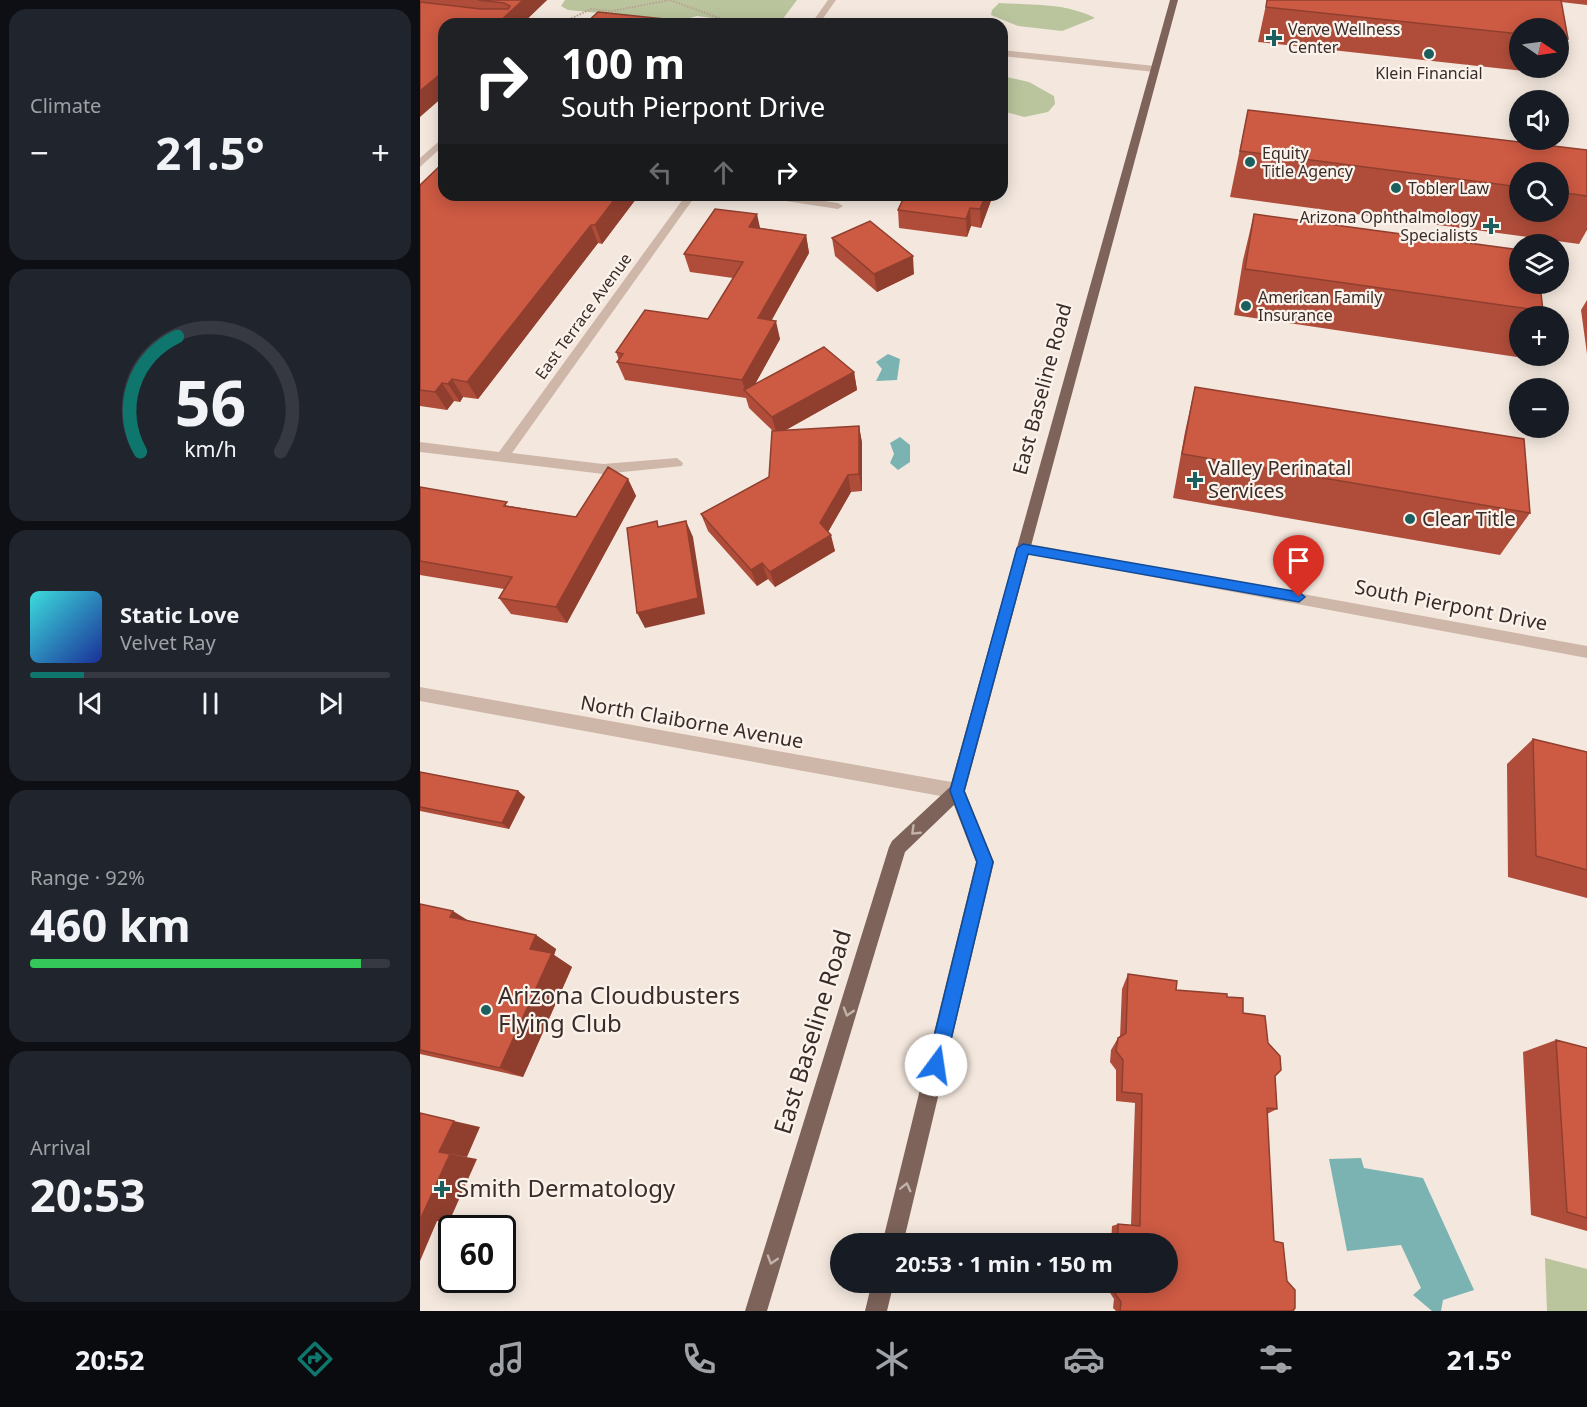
<!DOCTYPE html>
<html lang="en">
<head>
<meta charset="utf-8">
<style>
  body { margin:0; font-family:"Noto Sans",sans-serif; background:#20242c; color:#f1f3f6; height:100vh; display:flex; flex-direction:column; font-size:22px; white-space:nowrap }
  * { box-sizing:border-box; margin:0 }
  p { font-size:20px; color:#9ea1a6 }
  .icon { flex:none; width:33px; height:33px; fill:none; stroke:currentColor; stroke-width:2; stroke-linecap:round; stroke-linejoin:round }
  .map { position:relative; flex:1; overflow:hidden }
  .side { display:flex; flex-direction:column; gap:9px; padding:9px; background:#0d0f14; width:420px }
  .side>* { flex:none }
  .guide { position:absolute; left:18px; top:18px; width:570px; height:183px; border-radius:18px; box-shadow:0 3px 15px #0003; background:#202124; color:#fff; overflow:hidden }
  .needle { width:39px; rotate:103deg }
  .controls { position:absolute; left:1089px; top:18px; display:grid; gap:12px }
  .controls a { display:grid; place-items:center; width:60px; height:60px; border-radius:50%; background:#171b24; box-shadow:0 3px 15px #0003; font-size:30px }
  .speed { position:absolute; left:18px; top:1215px; display:flex; gap:12px; font-size:30px; font-weight:700; text-align:center }
  .speed>* { display:grid; place-content:center; width:78px; height:78px; border-radius:50%; background:#171b24; box-shadow:0 3px 15px #0003; line-height:1 }
  .speed .limit { border:3px solid #111; border-radius:9px; background:#fff; color:#111 }
  .pin { position:absolute; display:grid; place-items:center; width:51px; height:51px; color:#fff; margin:-62px -26px; border-radius:50% 50% 50% 0; rotate:-45deg; box-shadow:0 0 6px #0007 }
  .pin .icon { rotate:45deg }
  .me { position:absolute; width:66px; margin:-33px; rotate:14deg; stroke-linejoin:round; filter:drop-shadow(0 0 4px #0008) }
  .turn { display:flex; align-items:center; gap:21px; height:126px; padding:0 24px; font-size:27px }
  .turn .icon { width:78px; height:78px; stroke-width:2.5 }
  .turn b { display:block; font-size:42px; line-height:51px }
  .lanes { display:flex; align-items:center; height:57px; padding:0 24px; background:#0003; justify-content:center; gap:30px; direction:ltr }
  .lanes .off { opacity:.35 }
  .big { font-size:45px; font-weight:700; line-height:1.1 }
  .side .card { flex:1; display:flex; flex-direction:column; justify-content:center; gap:9px; min-width:0; padding:0 21px; border-radius:18px; background:#20242c }
  .side .dial { align-items:center; gap:0 }
  .dial svg { height:156px; overflow:visible; fill:none; stroke:#363941; stroke-width:7; stroke-linecap:round; text-anchor:middle }
  .dial text { fill:#f1f3f6; stroke:none }
  .song { display:flex; align-items:center; gap:18px }
  .cover { width:72px; height:72px; border-radius:9px; background:linear-gradient(135deg,hsl(180 70% 55%),hsl(230 70% 35%)) }
  .played { height:6px; border-radius:3px; background:linear-gradient(90deg,#0f766e 15%,#363941 15%) }
  .keys { display:flex; justify-content:space-around; direction:ltr }
  .heat { display:flex; justify-content:space-between; align-items:center; font-size:33px; direction:ltr }
  .charge { height:9px; border-radius:4px; background:linear-gradient(90deg,#34c759 92%,#363941 0) }
  .trip { position:absolute; left:410px; top:1233px; width:348px; height:60px; border-radius:30px; background:#171b24; box-shadow:0 3px 15px #0003; font-weight:700; line-height:60px; text-align:center }
  .tabs { display:flex; height:96px; justify-content:space-around; align-items:center; background:#090b0e; color:#9ea1a6 }
  .tabs .icon { width:42px; height:42px }
  .tabs .active { color:#0f766e }
  .tabs b { font-size:27px; color:#f1f3f6 }
  main { display:flex; flex:1; min-height:0 }
  .map>svg:first-child { display:block }
  .green { fill:#bac59d }
  .water { fill:#7bb3b2 }
  .lines { fill:none; stroke-linecap:round; stroke-linejoin:round }
  .path { stroke:#baa193; stroke-width:2; stroke-dasharray:1.5 1.5; stroke-linecap:butt }
  .minor { fill:#ceb7a9; fill-rule:evenodd }
  .major { fill:#7d6359; fill-rule:evenodd }
  .wall { fill:#b04d3a; fill-rule:evenodd }
  .shaded-wall { fill:#903f2f }
  .building { fill:#cd5a43; stroke:#903f2f; stroke-width:1.5 }
  .oneway { stroke:#c2b2a9 }
  .route { fill:#1a73e8; stroke:#114b97; stroke-width:1.5 }
  .poi-dot { fill:#1b5f5e; stroke:#fbf3eb; stroke-width:2 }
  .labels { text-anchor:middle; stroke-width:4.5; stroke-linejoin:round; paint-order:stroke }
  .far-poi-label { font-size:16px; fill:#3a2d29; stroke:#fbf3eb; text-anchor:start }
  .far-street-label { font-size:16px; fill:#3a2d29; stroke:#fbf3eb }
  .street-label { font-size:20px; fill:#3a2d29; stroke:#fbf3eb }
  .poi-label { font-size:20px; fill:#3a2d29; stroke:#fbf3eb; text-anchor:start }
  .near-poi-label { font-size:24px; fill:#3a2d29; stroke:#fbf3eb; text-anchor:start }
  .near-street-label { font-size:24px; fill:#3a2d29; stroke:#fbf3eb }
</style>
</head>
<body>
<main>
<section class="side">
<div class="card"><p>Climate</p>
<div class="heat"><a>−</a><b class="big">21.5°</b><a>+</a></div>
</div>
<div class="card dial"><svg viewBox="0 0 100 80">
<path d="M14 69A42 42 0 1 1 86 69"/>
<path d="M14 69A42 42 0 0 1 33 10" stroke="#0f766e"/>
<text x="50" y="56" font-size="32" font-weight="700">56</text>
<text x="50" y="72" font-size="11">km/h</text>
</svg></div>
<div class="card">
<div class="song"><i class="cover"></i><div><b>Static Love</b><p>Velvet Ray</p></div></div>
<div class="played"></div>
<div class="keys"><svg class="icon" aria-label="previous" viewBox="0 0 24 24"><path d="M18 5L8 12l10 7zM5 5v14"/></svg><svg class="icon" aria-label="pause" viewBox="0 0 24 24"><path d="M8 5v14M16 5v14"/></svg><svg class="icon" aria-label="next" viewBox="0 0 24 24"><path d="M6 5l10 7-10 7zM19 5v14"/></svg></div>
</div>
<div class="card"><p>Range · 92%</p><b class="big">460 km</b><div class="charge"></div></div>
<div class="card"><p>Arrival</p><b class="big">20:53</b></div>
</section>
<div class="map">
<svg width="1167" height="1311" viewBox="0 0 1167 1311">
  <rect width="100%" height="100%" fill="#f4e8de"/>
  <path class="green" d="M145,0H377L359,24H336L277,16L258,21L148,10L141,6Z
    M579,3C611,5 647,3 675,18L642,31L598,26L571,15L572,10Z
    M582,76L609,82L634,96L635,104L628,112L604,117L582,111Z
    M1125,1258L1167,1269V1311H1127Z"/>
  <path class="water" d="M468,354L480,359L477,380L456,381L462,369L456,362Z
    M480,437L490,445V462L478,470L470,463L474,454L470,443Z
    M941,1158L944,1168L1003,1178L1054,1290L1023,1300L1021,1311H1012L993,1295L1001,1288L981,1245L927,1251L909,1159Z"/>
  <g class="lines">
    <path class="path" d="M146,21L171,9L192,11L250,0L302,19L324,24"/>
    <path class="minor" d="M408,0H416L399,24H391Z
      M582,50L735,66L739,69L735,72L582,56Z
      M24,137V145L0,167V158Z
      M266,195H276L92,453L183,464L257,458L263,463L262,466L183,474L0,452V442L79,452Z
      M341,195H366L418,203L423,206L418,209L346,198Z
      M604,543L1167,646V658L604,553L597,548Z
      M0,687L537,783L543,786L545,791L543,796L537,799L0,701Z"/>
    <path class="major" d="M750,0H758L545,791L574,862L483,1244H462L556,862L534,805L485,852L347,1311H325L469,847L472,841L530,787Z
      M452,1282H474L467,1311H445Z"/>
  </g>
  <path class="wall" d="M0,0H127L102,24H24L0,117Z
    M847,0H1167V5L1141,2L1148,39L1138,60V28H1100V68H1135L1132,74L838,42Z
    M828,110L1167,150V230L1159,244L810,197ZM1100,172H1138V212H1100Z
    M0,185L24,195H219L182,244L178,243L58,399L43,397L40,402L34,401L27,410L0,406Z
    M573,195L561,228L551,226L547,237L479,228L478,210Z
    M834,214L1123,311L1120,316H1100V352L1097,357L814,315L823,260Z
    M340,228L386,235L389,253L351,320L360,339L335,384L434,372L437,390L364,431L439,426L442,443V491L431,492L408,532L415,551L355,587L348,579L337,586L288,531L281,514L349,477L353,431L329,408L326,398L205,380L197,362L199,360L196,352L288,319L313,278L270,272L264,254Z
    M412,238L494,274L457,292L415,256Z
    M1167,300V354L1161,310Z
    M775,387L1110,513L1080,555L753,498L765,432Z
    M208,479L216,496L147,623L91,614L79,598L84,589L0,575V487L90,506L156,517Z
    M1113,739L1167,752V898L1088,877L1087,764Z
    M0,772L98,791L105,797L89,829L0,811Z
    M0,904L50,921L116,935L136,949L134,955L152,967L103,1077L0,1054Z
    M708,974L756,990L807,997L823,1013L848,1043L855,1076L857,1109L847,1114L854,1241L867,1281L873,1311H696L693,1308L694,1299L683,1282H747V1244H691L692,1226L698,1224L711,1225L715,1103L696,1101V1070L690,1062L691,1050L698,1038L700,1037L702,989Z
    M1136,1040L1167,1048V1231L1111,1215L1103,1052Z"/>
  <path class="shaded-wall" d="M103,0H127L102,24H77Z
    M24,71V96L0,117V91Z
    M198,195H219L182,244L175,225Z
    M566,195H573L561,228L560,209Z
    M550,208L551,226L547,237L546,219Z
    M337,214L341,232L329,227Z
    M171,225L178,243L58,399L47,382Z
    M386,235L389,253L343,336L338,318Z
    M493,256L494,274L457,292L454,274Z
    M356,321L360,339L329,395L325,391L322,380Z
    M434,372L437,390L357,435L352,417Z
    M32,379L43,397L40,402L28,384Z
    M22,383L34,401L27,410L15,392Z
    M439,426L442,443V491L439,474Z
    M428,475L431,492L404,539L400,523Z
    M208,479L216,496L147,623L136,607Z
    M266,521L273,537L285,614L225,628L217,613Z
    M411,535L415,551L355,587L350,572Z
    M342,563L348,579L337,586L331,570Z
    M98,791L105,797L89,829L82,823Z
    M33,911L57,926L30,917Z
    M116,935L136,949L134,955L152,967L103,1077L80,1068L110,949Z
    M34,1121L60,1127L47,1157L19,1152Z
    M30,1154L57,1159L29,1222L17,1221L0,1261V1218Z"/>
  <path class="building" d="M58,0H103L77,24H24V71L0,91V2L61,9H88L90,6L84,3Z
    M847,0H1141L1148,39L1138,38V28H1100V34L846,7Z
    M178,12L273,22L284,19L321,23L320,24H165Z
    M828,110L1167,150V196L1138,192V172H1100V187L820,151Z
    M24,162V195H198L175,225H171L47,382L32,379L28,384L22,383L15,392L0,390V185Z
    M485,195H566L560,209L550,208L546,219L478,210Z
    M295,209L337,214L329,227L386,235L338,318L356,321L322,380L197,362L203,354L196,352L225,310L288,319L323,262L264,254Z
    M834,214L1100,250V284H1120L1123,311L825,269Z
    M450,221L493,256L454,274L412,238Z
    M404,347L434,372L352,417L324,390Z
    M775,387L1104,439L1110,513L762,454Z
    M439,426V474L428,475L400,523L411,535L350,572L342,563L331,570L281,514L349,477L352,431Z
    M188,467L208,479L136,607L79,598L92,577L0,561V487L87,502L84,506L156,517Z
    M237,521L238,527L266,521L278,598L217,613L207,528Z
    M1113,739L1167,752V870L1116,856Z
    M0,772L98,791L82,823L0,807Z
    M0,904L33,911L30,917L116,935L110,949L132,953L80,1068L0,1050Z
    M708,974L757,981L756,990L807,994V997L823,998V1013L845,1016L848,1043L860,1056L861,1070L855,1076L857,1109L847,1108L854,1241L863,1243L867,1281L875,1290V1308L873,1311H700L701,1302L689,1285V1282H747V1244H698V1224L720,1226L722,1094L702,1092L703,1060L696,1051L698,1038L706,1033Z
    M1136,1040L1167,1048V1218L1147,1212Z
    M0,1113L34,1121L19,1152L30,1154L0,1220Z"/>
  <defs><path id="oneway-chevron" d="M-2-3.5L2.5 0L-2 3.5" fill="none" stroke-width="1.6" stroke-linecap="round" stroke-linejoin="round" transform="scale(1.5)"/></defs>
  <g class="oneway">
    <use href="#oneway-chevron" transform="translate(495 831) rotate(136)"/>
    <use href="#oneway-chevron" transform="translate(428 1012) rotate(107)"/>
    <use href="#oneway-chevron" transform="translate(486 1187) rotate(-76)"/>
    <use href="#oneway-chevron" transform="translate(352 1260) rotate(107)"/>
  </g>
  <path class="route" d="M603,544L879,592L885,597L879,602L608,554L544,791L573,862L525,1065L522,1071L516,1073L510,1071L507,1065L557,862L530,791L597,548Z"/>
  <g class="poi-dot">
    <path d="M851 29h6v6h6v6h-6v6h-6v-6h-6v-6h6z"/>
    <circle cx="1009" cy="54" r="6"/>
    <circle cx="830" cy="162" r="6"/>
    <circle cx="976" cy="188" r="6"/>
    <path d="M1068 217h6v6h6v6h-6v6h-6v-6h-6v-6h6z"/>
    <circle cx="826" cy="306" r="6"/>
    <path d="M772 471h6v6h6v6h-6v6h-6v-6h-6v-6h6z"/>
    <circle cx="990" cy="519" r="6"/>
    <circle cx="66" cy="1010" r="6"/>
    <path d="M19 1180h6v6h6v6h-6v6h-6v-6h-6v-6h6z"/>
  </g>
  <g class="labels">
    <g class="far-poi-label">
      <text x="868" y="35">Verve Wellness<tspan x="868" dy="18">Center</tspan></text>
      <text x="1009" y="79" text-anchor="middle">Klein Financial</text>
      <text x="842" y="159">Equity<tspan x="842" dy="18">Title Agency</tspan></text>
      <text x="988" y="194">Tobler Law</text>
      <text x="1058" y="223" text-anchor="end">Arizona Ophthalmology<tspan x="1058" dy="18">Specialists</tspan></text>
      <text x="838" y="303">American Family<tspan x="838" dy="18">Insurance</tspan></text>
    </g>
    <g class="far-street-label">
      <text transform="translate(163 316) rotate(-54)" y="6">East Terrace Avenue</text>
    </g>
    <g class="street-label">
      <text transform="translate(622 389) rotate(-75)" y="7">East Baseline Road</text>
      <text transform="translate(1031 605) rotate(11)" y="7">South Pierpont Drive</text>
      <text transform="translate(272 722) rotate(10)" y="7">North Claiborne Avenue</text>
    </g>
    <g class="poi-label">
      <text x="788" y="475">Valley Perinatal<tspan x="788" dy="23">Services</tspan></text>
      <text x="1002" y="526">Clear Title</text>
    </g>
    <g class="near-poi-label">
      <text x="78" y="1004">Arizona Cloudbusters<tspan x="78" dy="28">Flying Club</tspan></text>
      <text x="36" y="1197">Smith Dermatology</text>
    </g>
    <g class="near-street-label">
      <text transform="translate(393 1032) rotate(-73)" y="8">East Baseline Road</text>
    </g>
  </g>
</svg>
<div class="controls">
<a><svg class="needle" viewBox="-14 -14 28 28"><path d="M0-13l5 13h-10z" fill="#e53935"/><path d="M0 13l5-13h-10z" fill="#9ea1a6"/></svg></a>
<a><svg class="icon" aria-label="sound" viewBox="0 0 24 24"><path d="M4 9h4l5-4v14l-5-4H4zM17 9q2 3 0 6"/></svg></a>
<a><svg class="icon" aria-label="search" viewBox="0 0 24 24"><circle cx="10" cy="10" r="6"/><path d="M15 15l6 6"/></svg></a>
<a><svg class="icon" aria-label="layers" viewBox="0 0 24 24"><path d="M12 4l9 5-9 5-9-5zM3 14l9 5 9-5"/></svg></a>
<a>+</a>
<a>−</a>
</div>
<div class="speed"><div class="limit">60</div></div>
<div class="pin" style="left:879px;top:597px;background:#d93025"><svg class="icon" aria-label="arrive" viewBox="0 0 24 24"><path d="M6 21V4h12l-3 4 3 4H6"/></svg></div>
<svg class="me" style="left:516px;top:1065px" viewBox="-20 -20 40 40"><circle r="19" fill="#fff"/><path d="M0-13L10 11 0 6-10 11z" fill="#1a73e8"/></svg>
<div class="trip">20:53 · 1 min · 150 m</div>
<div class="guide">
<div class="turn"><svg class="icon" aria-label="right" viewBox="0 0 24 24"><path d="M7 20v-9h11M14 6l5 5-5 5"/></svg><div><b>100 m</b>South Pierpont Drive</div></div>
<div class="lanes"><svg class="icon off" aria-label="left" viewBox="0 0 24 24"><path d="M17 20v-9H6M10 6l-5 5 5 5"/></svg><svg class="icon off" aria-label="ahead" viewBox="0 0 24 24"><path d="M12 20V5M6 11l6-6 6 6"/></svg><svg class="icon" aria-label="right" viewBox="0 0 24 24"><path d="M7 20v-9h11M14 6l5 5-5 5"/></svg></div>
</div>
</div>
</main>
<nav class="tabs">
<b>20:52</b>
<svg class="icon active" aria-label="directions" viewBox="0 0 24 24"><path d="M12 3l9 9-9 9-9-9zM9 14v-3h6M13 9l2 2-2 2"/></svg>
<svg class="icon" aria-label="music" viewBox="0 0 24 24"><path d="M9 18V5l10-2v13"/><circle cx="6" cy="18" r="3"/><circle cx="16" cy="16" r="3"/></svg>
<svg class="icon" aria-label="phone" viewBox="0 0 24 24"><path d="M5 4h4l2 5-3 2q2 4 5 5l2-3 5 2v4C11 20 4 13 5 4z"/></svg>
<svg class="icon" aria-label="climate" viewBox="0 0 24 24"><path d="M12 3v18M4 7l16 10M4 17L20 7"/></svg>
<svg class="icon" aria-label="car" viewBox="0 0 24 24"><path d="M5 17H2v-5l4-1 3-4h7l3 4 3 1v5h-3M9 17h6M6 11h13"/><circle cx="7" cy="17" r="2"/><circle cx="17" cy="17" r="2"/></svg>
<svg class="icon" aria-label="filters" viewBox="0 0 24 24"><path d="M4 7h16M4 17h16"/><circle cx="9" cy="7" r="2"/><circle cx="15" cy="17" r="2"/></svg>
<b>21.5°</b>
</nav>
</body>
</html>
